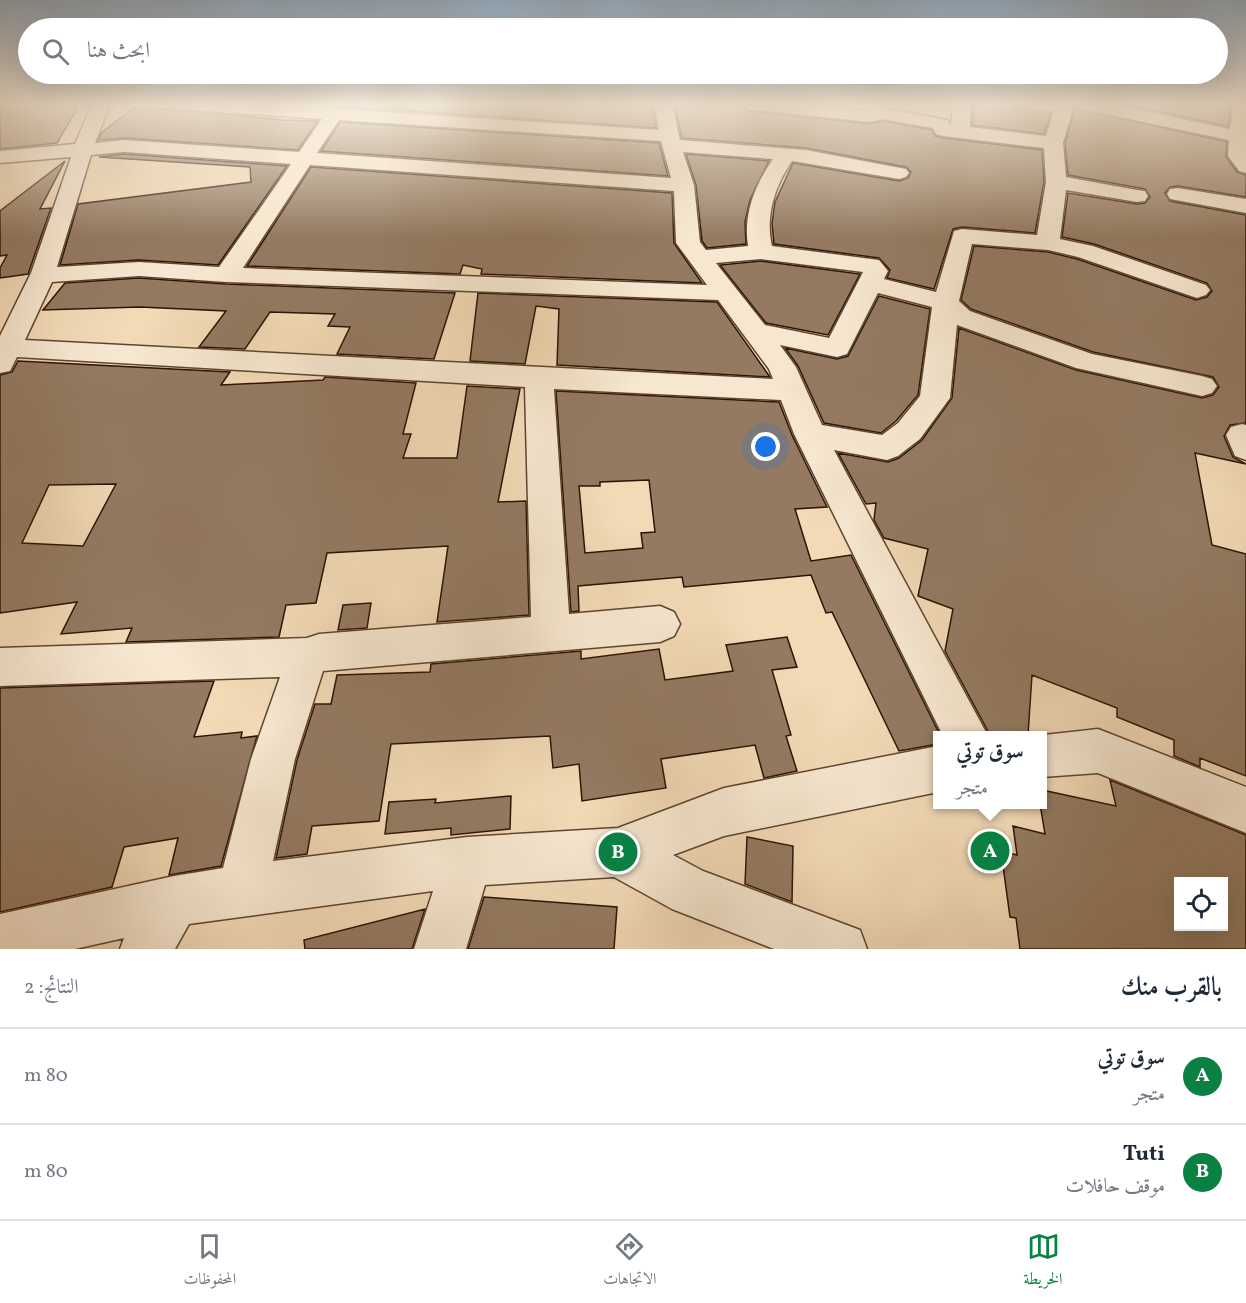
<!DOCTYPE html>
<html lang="ar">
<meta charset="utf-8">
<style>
body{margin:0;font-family:Vollkorn,Amiri,serif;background:#f6f6f7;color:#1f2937;direction:rtl}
.controls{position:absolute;right:18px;bottom:18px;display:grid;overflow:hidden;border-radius:0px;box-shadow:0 6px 24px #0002}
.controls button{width:54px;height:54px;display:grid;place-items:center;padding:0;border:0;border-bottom:2px solid #e0e1e3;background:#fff;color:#1f2937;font:30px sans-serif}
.you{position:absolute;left:766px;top:447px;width:21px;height:21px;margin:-15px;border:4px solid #fff;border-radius:50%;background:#1a73e8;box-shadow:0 0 0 9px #1a73e833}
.badge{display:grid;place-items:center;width:39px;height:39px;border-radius:50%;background:#0b8043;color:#fff;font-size:20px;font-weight:700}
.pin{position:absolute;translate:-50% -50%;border:3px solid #fff;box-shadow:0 2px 6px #0006}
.popup{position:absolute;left:933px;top:731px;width:114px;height:78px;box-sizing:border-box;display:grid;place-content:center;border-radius:0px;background:#fff;filter:drop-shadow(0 2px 4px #0005);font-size:20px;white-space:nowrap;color:#747a83}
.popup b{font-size:22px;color:#1f2937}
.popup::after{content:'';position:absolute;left:50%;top:100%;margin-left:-12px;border:12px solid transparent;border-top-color:#fff}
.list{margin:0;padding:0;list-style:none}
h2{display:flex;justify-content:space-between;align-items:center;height:78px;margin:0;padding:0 24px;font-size:26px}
h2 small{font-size:20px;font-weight:400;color:#747a83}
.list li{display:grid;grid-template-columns:39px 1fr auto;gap:18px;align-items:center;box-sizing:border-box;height:96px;padding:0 24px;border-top:2px solid #e0e1e3}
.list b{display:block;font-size:22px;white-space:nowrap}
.list p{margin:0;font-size:20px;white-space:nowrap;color:#747a83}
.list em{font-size:20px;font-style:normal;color:#747a83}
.icon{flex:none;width:33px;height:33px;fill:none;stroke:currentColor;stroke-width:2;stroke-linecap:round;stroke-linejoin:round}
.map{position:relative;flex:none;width:1246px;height:949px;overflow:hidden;direction:ltr}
.search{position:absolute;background:#fff;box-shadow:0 6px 24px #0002;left:18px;right:18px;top:18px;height:66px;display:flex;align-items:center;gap:15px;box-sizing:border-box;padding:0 21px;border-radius:33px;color:#747a83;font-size:22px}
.sheet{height:270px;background:#fff}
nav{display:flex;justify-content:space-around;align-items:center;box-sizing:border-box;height:84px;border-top:2px solid #e0e1e3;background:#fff;font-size:16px;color:#747a83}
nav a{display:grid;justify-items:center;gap:3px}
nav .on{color:#0b8043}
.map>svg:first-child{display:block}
</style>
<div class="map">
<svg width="1246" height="949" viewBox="0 0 1246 949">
<rect width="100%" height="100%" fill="#f2dab6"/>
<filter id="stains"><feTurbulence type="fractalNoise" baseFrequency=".00333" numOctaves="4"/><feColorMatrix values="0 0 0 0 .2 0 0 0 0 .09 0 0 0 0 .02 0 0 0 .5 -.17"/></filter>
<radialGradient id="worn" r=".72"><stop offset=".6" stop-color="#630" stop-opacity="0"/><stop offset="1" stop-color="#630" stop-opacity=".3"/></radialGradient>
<path fill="#937a61" stroke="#2d1305" stroke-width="1.5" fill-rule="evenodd" d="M0,104h80l-23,39 -57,6z
M354,104l298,1 4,23 -305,-21z
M674,104h64l11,7 121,13 12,-3 50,9 3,6 8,2 99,12 2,32 -9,51 -73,-6 -9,2 -19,60 -47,-11 3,-8 -11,-12 -105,-14 -2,-21 3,-21 18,-39 106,18 9,-3 3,-6 -5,-5 -100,-19 -124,-10z
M973,104h21l57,8 -7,22 -72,-9z
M1123,104h109l-4,22z
M133,108l38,1 112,11 35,1 -20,29 -174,-12 -26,2 3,-7z
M1075,108l152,34 -1,15 11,15 9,3v22l-68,-11 -8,1 -5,6 5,8 76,14v208l-16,2 -6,11 9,21 13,7 -51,-11 17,92 34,9v222l-46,-18v9l-26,-11v-16l-57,-23v-9l-85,-33 -4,60h-38l-45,-84 8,-42 -35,-13 10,-47 -44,-11 -10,-18 2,-17 -10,1 -28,-51 50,9 11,-4 23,-18 30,-42 7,-70 117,42 126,28 11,-3 6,-8 -6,-10 -120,-25 -122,-43 -10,-9 13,-54 74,6 29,7 119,41 11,-3 5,-6 -5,-8 -113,-39 -32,-7 6,-44 69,11 8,-1 5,-6 -5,-8 -77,-14 -3,-32z
M340,122l319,21 9,33 -347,-25z
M124,154l163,12 -69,99 -79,-5 -79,5 18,-61 173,-22 -1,-15 -151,-10z
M686,154l83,7 -19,39 -5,22 1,22 -39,4 -5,-7 -6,-56z
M65,161l-25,48 11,-1 -23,66 -28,4v-10l7,-13 -7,1v-45z
M311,167l361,26 2,50 28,40 -221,-9 1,-5 -19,-4 -3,9 -213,-8z
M761,261l99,13 -32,61 -62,-12 -46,-58z
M139,278l87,6 229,9 -21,66 -97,-5 13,-27 -22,-1 7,-12 -65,-2 -25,37 -46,-2 27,-36 -86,-4 -97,3 22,-27z
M478,293l239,9 53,75 -213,-12 2,-56 -23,-3 -11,58 -55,-3z
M879,296l51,13 -12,86 -22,26 -15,12 -57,-10 -26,-57 -13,-18 52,11 11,-3z
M18,361l212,11 -9,13 102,-5 2,-3 91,6 -13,51h8l-8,24h54l10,-72 53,3 -22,113 28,-1 3,114 -92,7 11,-76 -121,7 -11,50 -30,2 -7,32 -153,5 6,-14 -71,6 16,-32 -77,11v-238l12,-3zM116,484l-33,62 -61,-3 27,-58z
M556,391l223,11 13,33 35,72 -32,2 16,52 40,-6 89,180h-2v9l-39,7 -67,-139 -6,1 -15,-38 -127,12 -2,-10 -104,9 1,25 -8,1zM649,480l6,52 -14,1 2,15 -58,5 -6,-67h21v-4z
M371,603l-4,25 -29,2 5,-25z
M787,637l10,30 -25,3 19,65 -5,1 11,35 -33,7 -9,-33 -94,14 5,29 -84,13 -3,-37 -26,4 -3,-32 -159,8 -12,77 -67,5 -5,28 -31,4 21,-98 18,-56h16l6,-29 93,-3 1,-8 150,-13v8l78,-10 6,31 68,-9 -7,-26z
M214,681l-20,56 48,-5 -1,6 16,-2 -36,130 -52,9 9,-37 -54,9 -12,40 -112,25v-224z
M1110,780l136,55v114h-226l-4,-31 -6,-1 -9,-66 16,4 -4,-29 32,8 -5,-30h2v-14l74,16zM1179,882h45v45h-45z
M511,796l-1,33 -59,6v-7l-66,6 4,-32 47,-3 -1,4z
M747,837l46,9 -1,56 -47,-18z
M484,897l133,10 -3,42h-146z
M425,909l-13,40h-107l-1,-9z"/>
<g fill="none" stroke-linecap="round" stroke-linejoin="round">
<defs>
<path id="minor" d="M92,104h18l-15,39 29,-3 175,12 23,-33 -146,-10 -9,-5h98l394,26 -5,-26h18l8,36 126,10 100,19 3,4 -3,4 -7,2 -107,-18c-17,25 -27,54 -20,85l107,14 9,11 -4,8 52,13 18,-61 8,-2 75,6 9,-53 -2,-34 -101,-12 -7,-2 -3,-6 -51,-9 -12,3 -121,-13 -9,-5h63l66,7 1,-7h18l-1,5 60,11 4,5 2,-21h18l-1,23 76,9 10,-32h54l120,25 4,-25h12v69l-7,-2 -11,-15 1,-16 -147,-31 -8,-4 -11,38 3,34 71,13 8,1 3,5 -3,5 -8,1 -71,-12 -6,49 33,7 113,39 4,5 -4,5 -9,3 -9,-3 -110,-38 -30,-7 -76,-6 -13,57 11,10 122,43 110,22 10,3 5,7 -5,7 -10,3 -126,-28 -119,-43 -7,73 -30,41 -22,17 -11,4 -53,-10 154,286h-45l-149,-302 -13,-34 -227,-11 15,225 91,-8 14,6 6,12 -6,12 -14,6 -337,29 -28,88 -22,102 194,-24 151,-9 106,-40 214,-42v46l-214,44 -51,19 30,16 157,59 7,19h-93l-102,-40 -58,-32 -129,8 -19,64h-52l19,-58 -244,33 -14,25h-55l4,-11 -49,11h-75v-35l174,-38 49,-8 28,-109 29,-82 -280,9v-38l307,-10 12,-4 212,-17 -6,-230 -508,-30 -7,14 -10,2v-37l31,-63 40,-116 -71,6v-12l75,-7zM339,120l322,21 10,37 -354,-25zM124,152l167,12 -72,103 -80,-5 -82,5 34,-112zM683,152l90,7c-18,26 -30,55 -25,87l-42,4 -6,-8 -6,-57zM310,165l364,26 2,52 31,42 -464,-17zM761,259l102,13 -34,66 -64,-13 -49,-62zM139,276l87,6 492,18 51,69 4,10 -748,-39 27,-58zM878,293l54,14 -12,89 -22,27 -16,12 -60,-10 -26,-58 -16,-22 57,12 10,-3z
M1178,188l68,11v14l-76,-14 -3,-5 3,-5z
M1242,424l4,1v35l-11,-4 -9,-21 5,-8z
M1098,729l148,58v46l-148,-60 -56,4v-41h-7z"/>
</defs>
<use href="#minor" stroke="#5e4531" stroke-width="3"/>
<use href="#minor" fill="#f7e7d0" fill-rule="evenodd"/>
</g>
<linearGradient id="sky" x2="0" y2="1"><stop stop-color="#91a8bc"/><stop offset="0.44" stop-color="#f9eede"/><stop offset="1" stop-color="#f9eede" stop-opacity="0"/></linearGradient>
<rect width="1246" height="237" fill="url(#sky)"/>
<rect width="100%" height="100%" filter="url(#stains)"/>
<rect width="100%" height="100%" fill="url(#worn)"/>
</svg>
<div class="controls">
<button><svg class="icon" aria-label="locate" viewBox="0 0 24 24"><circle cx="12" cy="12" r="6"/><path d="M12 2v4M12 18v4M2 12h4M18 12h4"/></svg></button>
</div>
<div class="you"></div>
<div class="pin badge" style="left:990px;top:851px">A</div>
<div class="popup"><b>سوق توتي</b>متجر</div>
<div class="pin badge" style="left:618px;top:852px">B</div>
<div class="search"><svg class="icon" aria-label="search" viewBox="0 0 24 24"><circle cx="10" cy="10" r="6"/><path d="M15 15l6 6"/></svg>ابحث هنا</div>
</div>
<section class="sheet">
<h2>بالقرب منك<small>النتائج: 2</small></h2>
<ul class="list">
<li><span class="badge">A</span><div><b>سوق توتي</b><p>متجر</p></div><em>80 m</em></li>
<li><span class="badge">B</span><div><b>Tuti</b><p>موقف حافلات</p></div><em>80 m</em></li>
</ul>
</section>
<nav>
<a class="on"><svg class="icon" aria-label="map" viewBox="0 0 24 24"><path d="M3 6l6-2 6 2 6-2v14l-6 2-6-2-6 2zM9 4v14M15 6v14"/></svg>الخريطة</a>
<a><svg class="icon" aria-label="directions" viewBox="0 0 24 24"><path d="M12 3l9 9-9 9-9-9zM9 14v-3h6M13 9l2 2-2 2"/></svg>الاتجاهات</a>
<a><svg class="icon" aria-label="saved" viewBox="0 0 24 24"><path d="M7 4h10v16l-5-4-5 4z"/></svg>المحفوظات</a>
</nav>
